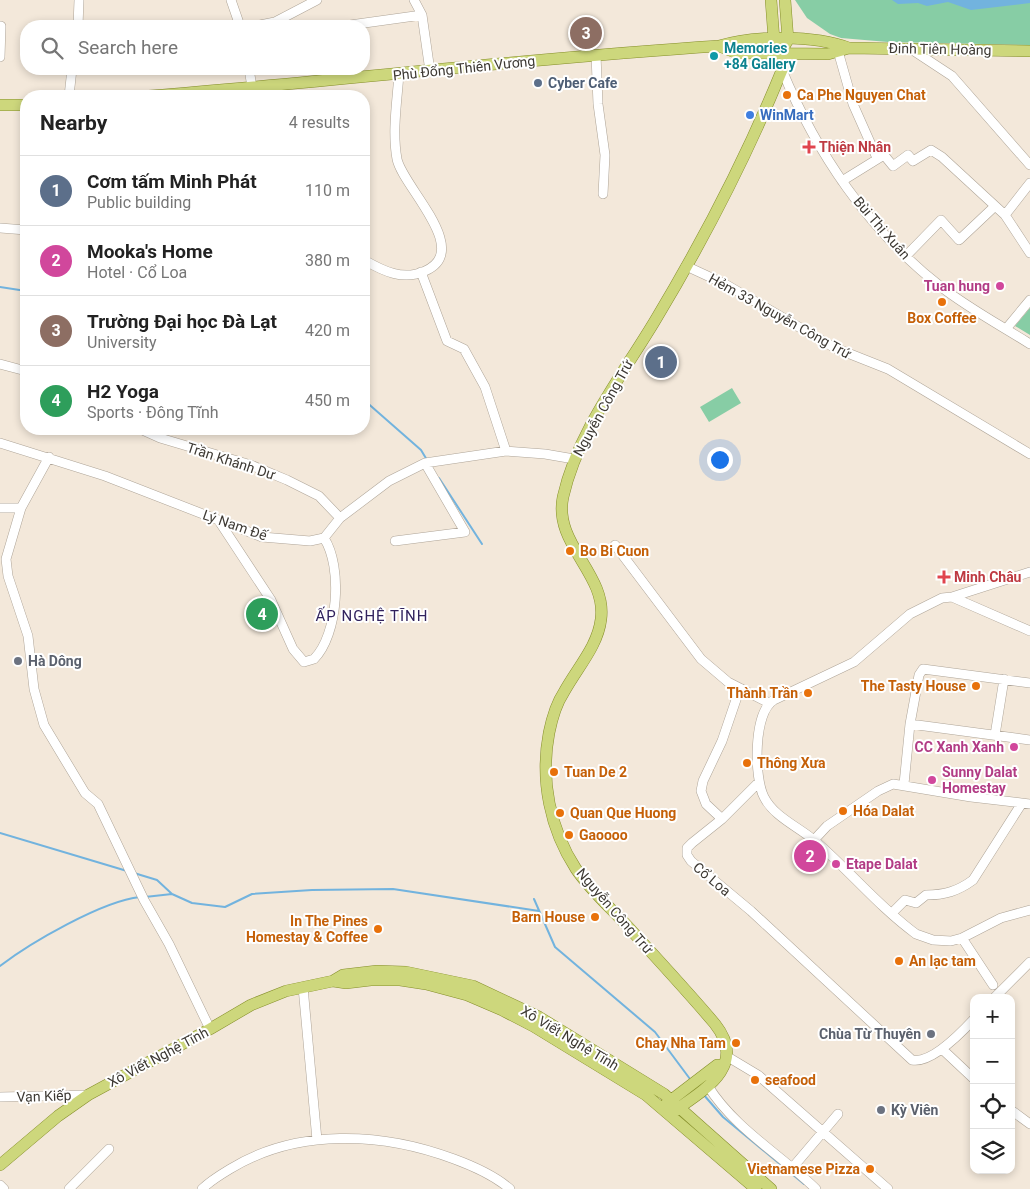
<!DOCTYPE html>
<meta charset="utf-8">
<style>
body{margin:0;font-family:Roboto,sans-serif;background:#f6f6f6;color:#222}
.controls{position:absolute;right:15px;bottom:15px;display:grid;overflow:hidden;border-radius:10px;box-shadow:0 2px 8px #0003}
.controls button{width:45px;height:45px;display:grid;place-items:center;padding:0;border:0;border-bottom:1px solid #e0e0e0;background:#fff;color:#222;font:25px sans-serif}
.you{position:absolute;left:719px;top:459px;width:18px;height:18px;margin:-12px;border:4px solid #fff;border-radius:50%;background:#1a73e8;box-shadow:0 0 0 8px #1a73e833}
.badge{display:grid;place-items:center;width:32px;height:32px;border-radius:50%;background:#6e50c9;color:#fff;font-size:16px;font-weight:700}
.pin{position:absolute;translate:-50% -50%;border:2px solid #fff;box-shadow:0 1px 5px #0006}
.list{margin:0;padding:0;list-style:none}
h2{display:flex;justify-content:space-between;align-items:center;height:65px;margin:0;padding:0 20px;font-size:21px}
h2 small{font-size:16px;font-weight:400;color:#767676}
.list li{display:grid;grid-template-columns:32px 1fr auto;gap:15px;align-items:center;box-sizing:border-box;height:70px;padding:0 20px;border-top:1px solid #e0e0e0}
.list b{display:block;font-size:19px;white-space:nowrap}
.list p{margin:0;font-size:16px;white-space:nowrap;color:#767676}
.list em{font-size:16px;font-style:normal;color:#767676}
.icon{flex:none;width:28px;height:28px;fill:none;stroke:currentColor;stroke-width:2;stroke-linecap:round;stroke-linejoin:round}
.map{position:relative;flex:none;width:1030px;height:1189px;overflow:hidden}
.search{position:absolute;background:#fff;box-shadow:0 2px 8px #0003;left:20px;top:20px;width:350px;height:55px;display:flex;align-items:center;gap:12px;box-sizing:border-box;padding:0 18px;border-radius:20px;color:#767676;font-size:19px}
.panel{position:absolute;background:#fff;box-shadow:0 2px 8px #0003;left:20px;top:90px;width:350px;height:345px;border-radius:20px}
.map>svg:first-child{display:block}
</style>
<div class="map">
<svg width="1030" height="1189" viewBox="0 0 1030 1189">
<rect width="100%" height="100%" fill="#f3e8da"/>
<path fill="#87cda5" d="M795,0h235v45l-142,-3 -47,-4 -11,-4 -23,-16z
M1030,308v27l-15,-9z
M732,388l9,15 -32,19 -9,-15z"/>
<path fill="#72b3de" d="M892,0h138v3l-59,7 -23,-8 -21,4 -9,-3 -20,1z"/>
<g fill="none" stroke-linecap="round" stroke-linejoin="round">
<path stroke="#72b3de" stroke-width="2" d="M0,287l26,4
M364,400l57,50 6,10
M439,478l43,66
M0,833l127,38
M134,873l23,7 15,14 20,9 33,4 27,-13 60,-4 81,-1 146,22
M145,897l27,-3
M534,899l21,48 100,85 35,47
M0,966c30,-23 102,-65 140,-69
M703,1094l20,23 81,67"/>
<defs>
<path id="minor" d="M231,0l9,26
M414,0l8,15 8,56
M78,26l1,-26
M255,26l20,-4 42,-22
M343,26l79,-11
M911,49l41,27 78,89
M838,51l15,53 24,54
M596,55l2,49 7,51 -2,39
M0,57l1,-31
M249,69l3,18
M782,70c34,82 87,161 158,216 28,22 60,39 90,58
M69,96l3,-27
M842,181l42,-26 9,11 15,-11 5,6 18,-11 11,7 63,58
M1030,183l-25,32 25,38
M0,228l26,2
M905,257l36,-37 18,20 35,-33
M364,260c19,11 39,21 61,11 48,-21 -23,-85 -28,-112 -5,-27 0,-57 2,-85
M686,266l39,18 110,64 53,21 142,85
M421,272l26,69 17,8 21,38 21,64
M1006,329l24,-29
M0,364l26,7
M140,429l20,9 91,27 36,15 32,16 21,22
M0,443l105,33 157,61 48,4 14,-3 16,-20 49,-37 36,-18 81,-12 39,3 29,5
M49,457l-28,51 -15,51 2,17 20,60 6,53 10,36 41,68 13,11 46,96 25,44 41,85
M0,508h21
M219,521l52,79 22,49 11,13 10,-3c24,-24 29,-92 10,-121
M395,541l70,-9 -40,-69
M615,545l86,114 27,23 41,21
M952,597l78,-25
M1030,631l-78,-34 -10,1 -32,16 -56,48 -80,38c-21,12 -20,78 -10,97 10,20 35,30 51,44 35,30 64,66 101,93l17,6 18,1 11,-3 39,-20 29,-8
M910,724l120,16
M995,735l9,-56
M758,783l-36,36 -30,24 -5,5v7l4,6 60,50 161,149c19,4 49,-27 62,-41
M904,784l6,-60 9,-49 4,-6 107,14
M722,819l-16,-15 -5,-13 2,-10 19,-40 18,-53
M814,840l13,-14 51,-35 15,-7 78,13 59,7
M892,913l13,-13 11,3 10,-8c19,0 32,-4 47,-15l49,-77
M962,938l31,47
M303,987l14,153
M994,998l36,-36
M942,1049l32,30
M728,1057l30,18 130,114
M708,1086c26,42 73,69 108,103
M0,1097l88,-2
M1011,1110l19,14
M793,1167l45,-53
M0,1185l4,4
M69,1189l40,-40
M202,1189c8,-8 18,-14 28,-20 67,-41 152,-37 224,-10 19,7 40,16 56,30"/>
<path id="major" d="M785,0l3,40 -3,5
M719,46l18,7 91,1 21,-6
M149,96c190,-15 380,-38 570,-50 36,-11 95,-11 130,2l181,3
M0,105h26
M333,981l13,2 25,-3h29l26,4 41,11 35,15 31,16 113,69 110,94
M666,1104l51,-39h6
M670,1114c32,-23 79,-47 45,-90 -27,-32 -56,-63 -84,-94 -18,-20 -40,-39 -55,-61 -26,-40 -36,-89 -27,-136 3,-15 7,-29 15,-41 13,-24 34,-46 37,-73 6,-45 -48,-75 -38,-122 15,-66 59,-121 93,-178 48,-80 91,-163 126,-249l-1,-17 -7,-13 -3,-40
M0,1165l58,-49 30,-21 122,-66 41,-24 35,-14 47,-10 10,-6 34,-4 29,1 67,14 66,31 125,77 107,95"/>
</defs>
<use href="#minor" stroke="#aea497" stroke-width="10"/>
<use href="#major" stroke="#858e2a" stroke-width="12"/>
<use href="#minor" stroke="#fff" stroke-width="9"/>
<use href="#major" stroke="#cdd77c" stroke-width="11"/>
</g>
<circle fill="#0f9aa8" stroke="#fff" stroke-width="2" cx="714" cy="56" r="5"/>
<circle fill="#5c6f8a" stroke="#fff" stroke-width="2" cx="538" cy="83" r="5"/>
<g fill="#e8710a" stroke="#fff" stroke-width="2">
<circle cx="787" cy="95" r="5"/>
<circle cx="942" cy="302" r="5"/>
<circle cx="570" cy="551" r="5"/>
<circle cx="976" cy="686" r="5"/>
<circle cx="808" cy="693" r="5"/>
<circle cx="747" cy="763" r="5"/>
<circle cx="554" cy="772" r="5"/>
<circle cx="843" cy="811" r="5"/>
<circle cx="560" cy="813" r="5"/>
<circle cx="569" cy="835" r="5"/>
<circle cx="595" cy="917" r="5"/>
<circle cx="378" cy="929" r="5"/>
<circle cx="899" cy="961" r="5"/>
<circle cx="736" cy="1043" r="5"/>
<circle cx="755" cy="1080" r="5"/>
<circle cx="870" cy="1169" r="5"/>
</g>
<circle fill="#3f7fe0" stroke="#fff" stroke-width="2" cx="750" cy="115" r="5"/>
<g fill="#e0444e" stroke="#fff" stroke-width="2">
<path d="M806.5 139.5h5v5h5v5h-5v5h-5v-5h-5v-5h5z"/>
<path d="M941.5 569.5h5v5h5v5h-5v5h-5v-5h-5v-5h5z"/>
</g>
<g fill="#d1479c" stroke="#fff" stroke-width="2">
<circle cx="1000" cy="286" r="5"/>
<circle cx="1014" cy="747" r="5"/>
<circle cx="932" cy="780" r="5"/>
<circle cx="836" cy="864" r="5"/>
</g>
<g fill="#6b7280" stroke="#fff" stroke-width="2">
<circle cx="18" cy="661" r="5"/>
<circle cx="931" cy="1034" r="5"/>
<circle cx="881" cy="1110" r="5"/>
</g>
<g text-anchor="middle" stroke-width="4" stroke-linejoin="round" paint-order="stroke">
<g font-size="14" font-weight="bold" fill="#0d838f" stroke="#fff" text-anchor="start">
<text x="724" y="53">Memories<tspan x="724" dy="16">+84 Gallery</tspan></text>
</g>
<g font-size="14" fill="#3d3933" stroke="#fff">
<text transform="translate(940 49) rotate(1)" y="5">Đinh Tiên Hoàng</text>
<text transform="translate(464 68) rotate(-6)" y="5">Phù Đổng Thiên Vương</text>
<text transform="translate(882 228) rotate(49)" y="5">Bùi Thị Xuân</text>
<text transform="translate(780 316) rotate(29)" y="5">Hẻm 33 Nguyễn Công Trứ</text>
<text transform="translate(603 408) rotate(-61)" y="5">Nguyễn Công Trứ</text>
<text transform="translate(231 461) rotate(18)" y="5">Trần Khánh Dư</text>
<text transform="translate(235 525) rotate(19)" y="5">Lý Nam Đế</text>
<text transform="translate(712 879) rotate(40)" y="5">Cổ Loa</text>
<text transform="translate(615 911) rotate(49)" y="5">Nguyễn Công Trứ</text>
<text transform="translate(570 1038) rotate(31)" y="5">Xô Viết Nghệ Tĩnh</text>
<text transform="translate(158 1057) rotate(-28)" y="5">Xô Viết Nghệ Tĩnh</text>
<text transform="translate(44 1096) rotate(-2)" y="5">Vạn Kiếp</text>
</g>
<g font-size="14" font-weight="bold" fill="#4e5e75" stroke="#fff" text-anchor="start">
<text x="548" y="88">Cyber Cafe</text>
</g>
<g font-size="14" font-weight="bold" fill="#c56008" stroke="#fff" text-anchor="start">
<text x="797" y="100">Ca Phe Nguyen Chat</text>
<text x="942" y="323" text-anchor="middle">Box Coffee</text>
<text x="580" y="556">Bo Bi Cuon</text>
<text x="966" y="691" text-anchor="end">The Tasty House</text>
<text x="798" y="698" text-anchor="end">Thành Trần</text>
<text x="757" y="768">Thông Xưa</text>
<text x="564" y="777">Tuan De 2</text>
<text x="853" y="816">Hóa Dalat</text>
<text x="570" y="818">Quan Que Huong</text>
<text x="579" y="840">Gaoooo</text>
<text x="585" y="922" text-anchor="end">Barn House</text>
<text x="368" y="926" text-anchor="end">In The Pines<tspan x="368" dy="16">Homestay &amp; Coffee</tspan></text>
<text x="909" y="966">An lạc tam</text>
<text x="726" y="1048" text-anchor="end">Chay Nha Tam</text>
<text x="765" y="1085">seafood</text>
<text x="860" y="1174" text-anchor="end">Vietnamese Pizza</text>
</g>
<g font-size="14" font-weight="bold" fill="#366cbe" stroke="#fff" text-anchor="start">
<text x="760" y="120">WinMart</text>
</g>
<g font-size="14" font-weight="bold" fill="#be3a42" stroke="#fff" text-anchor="start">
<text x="819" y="152">Thiện Nhân</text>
<text x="954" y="582">Minh Châu</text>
</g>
<g font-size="14" font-weight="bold" fill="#b23c85" stroke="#fff" text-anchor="end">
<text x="990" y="291">Tuan hung</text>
<text x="1004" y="752">CC Xanh Xanh</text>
<text x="942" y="777" text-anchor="start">Sunny Dalat<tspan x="942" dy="16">Homestay</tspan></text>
<text x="846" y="869" text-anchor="start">Etape Dalat</text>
</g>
<g font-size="14" font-weight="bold" fill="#5b616d" stroke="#fff" text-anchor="start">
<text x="28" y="666">Hà Dông</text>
<text x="921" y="1039" text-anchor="end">Chùa Từ Thuyên</text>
<text x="891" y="1115">Kỳ Viên</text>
</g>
<g font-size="15" letter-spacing="1" fill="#31225d" stroke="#fff">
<text x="372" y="621">ẤP NGHỆ TĨNH</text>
</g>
</g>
</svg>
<div class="controls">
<button>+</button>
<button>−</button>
<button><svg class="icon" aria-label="locate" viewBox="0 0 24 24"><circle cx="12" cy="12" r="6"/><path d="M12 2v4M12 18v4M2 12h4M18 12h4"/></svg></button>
<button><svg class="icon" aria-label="layers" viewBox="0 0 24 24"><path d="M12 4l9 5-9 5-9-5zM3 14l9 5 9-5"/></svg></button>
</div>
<div class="you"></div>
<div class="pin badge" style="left:661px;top:362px;background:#5c6f8a">1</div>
<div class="pin badge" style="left:810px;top:856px;background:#d1479c">2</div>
<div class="pin badge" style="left:586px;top:33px;background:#8d6e63">3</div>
<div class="pin badge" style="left:262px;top:614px;background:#2e9e5b">4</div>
<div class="search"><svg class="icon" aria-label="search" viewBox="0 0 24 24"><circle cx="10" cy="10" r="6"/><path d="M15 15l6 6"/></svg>Search here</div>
<section class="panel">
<h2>Nearby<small>4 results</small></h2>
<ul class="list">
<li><span class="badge" style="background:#5c6f8a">1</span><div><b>Cơm tấm Minh Phát</b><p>Public building</p></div><em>110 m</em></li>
<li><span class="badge" style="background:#d1479c">2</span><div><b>Mooka's Home</b><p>Hotel · Cổ Loa</p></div><em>380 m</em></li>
<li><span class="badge" style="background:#8d6e63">3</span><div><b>Trường Đại học Đà Lạt</b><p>University</p></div><em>420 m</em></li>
<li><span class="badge" style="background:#2e9e5b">4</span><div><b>H2 Yoga</b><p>Sports · Đông Tĩnh</p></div><em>450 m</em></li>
</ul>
</section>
</div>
